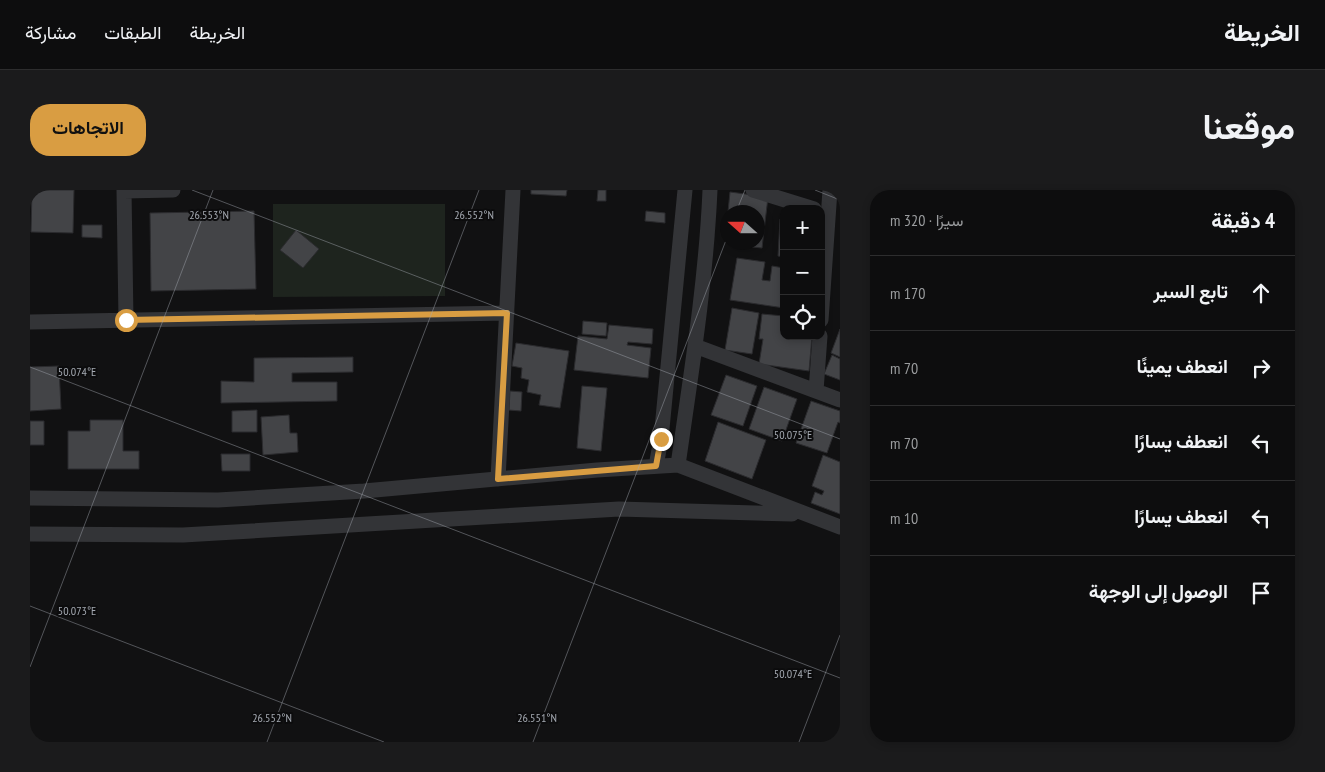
<!DOCTYPE html>
<html lang="ar">
<meta charset="utf-8">
<style>
body{margin:0;font-family:"PT Sans Narrow",Vazirmatn,sans-serif;background:#1b1b1c;color:#f1f3f6;direction:rtl}
.controls{position:absolute;right:15px;top:15px;display:grid;overflow:hidden;border-radius:10px;box-shadow:0 2px 8px #0003}
.controls button{width:45px;height:45px;display:grid;place-items:center;padding:0;border:0;border-bottom:1px solid #2d2d2e;background:#0d0d0e;color:#f1f3f6;font:25px sans-serif}
.compass{position:absolute;left:690px;top:15px;width:45px;height:45px;border-radius:50%;background:#0d0d0e;box-shadow:0 2px 8px #0003;rotate:291deg}
.stop{position:absolute;width:15px;height:15px;margin:-11px;border:4px solid #d99d42;border-radius:50%;background:#fff}
.stop.end{background:#d99d42;border-color:#fff;box-shadow:0 1px 5px #0008}
.list{margin:0;padding:0;list-style:none}
h2{display:flex;justify-content:space-between;align-items:center;height:65px;margin:0;padding:0 20px;font-size:21px}
h2 small{font-size:16px;font-weight:400;color:#9a9c9e}
.list li{display:grid;grid-template-columns:32px 1fr auto;gap:15px;align-items:center;box-sizing:border-box;height:75px;padding:0 20px;border-top:1px solid #2d2d2e}
.list b{display:block;font-size:19px;white-space:nowrap}
.list em{font-size:16px;font-style:normal;color:#9a9c9e}
.icon{flex:none;width:28px;height:28px;fill:none;stroke:currentColor;stroke-width:2;stroke-linecap:round;stroke-linejoin:round}
.map{position:relative;flex:none;width:810px;height:552px;overflow:hidden;direction:ltr;border-radius:20px}
header{display:flex;align-items:center;gap:30px;box-sizing:border-box;height:70px;padding:0 25px;background:#0d0d0e;border-bottom:1px solid #2d2d2e}
header strong{font-size:24px}
nav{display:flex;gap:28px;margin-inline-start:auto;font-size:18px}
.intro{display:flex;align-items:center;justify-content:space-between;box-sizing:border-box;height:120px;padding:0 30px}
h1{margin:0;font-size:35px}
.button{padding:12px 22px;border-radius:20px;background:#d99d42;color:#111;font-size:18px;font-weight:700}
main{display:flex;gap:30px;padding:0 30px}
aside{flex:1;background:#0d0d0e;border-radius:20px;box-shadow:0 2px 8px #0003}
.map>svg:first-child{display:block}
</style>
<header>
<strong>الخريطة</strong>
<nav><a>الخريطة</a><a>الطبقات</a><a>مشاركة</a></nav>
</header>
<div class="intro"><h1>موقعنا</h1><a class="button">الاتجاهات</a></div>
<main>
<aside>
<h2>4 دقيقة<small>سيرًا · 320 m</small></h2>
<ul class="list">
<li><svg class="icon" aria-label="ahead" viewBox="0 0 24 24"><path d="M12 20V5M6 11l6-6 6 6"/></svg><div><b>تابع السير</b></div><em>170 m</em></li>
<li><svg class="icon" aria-label="right" viewBox="0 0 24 24"><path d="M7 20v-9h11M14 6l5 5-5 5"/></svg><div><b>انعطف يمينًا</b></div><em>70 m</em></li>
<li><svg class="icon" aria-label="left" viewBox="0 0 24 24"><path d="M17 20v-9H6M10 6l-5 5 5 5"/></svg><div><b>انعطف يسارًا</b></div><em>70 m</em></li>
<li><svg class="icon" aria-label="left" viewBox="0 0 24 24"><path d="M17 20v-9H6M10 6l-5 5 5 5"/></svg><div><b>انعطف يسارًا</b></div><em>10 m</em></li>
<li><svg class="icon" aria-label="arrive" viewBox="0 0 24 24"><path d="M6 21V4h12l-3 4 3 4H6"/></svg><div><b>الوصول إلى الوجهة</b></div></li>
</ul>
</aside>
<div class="map">
<svg width="810" height="552" viewBox="0 0 810 552">
<rect width="100%" height="100%" fill="#111112"/>
<path fill="#1e241e" d="M243,14h172v92l-172,1z"/>
<path fill="#434447" stroke="#2b2b2e" d="M2,0h42l-1,43 -42,-1z
M501,0h36l-1,6 -35,-2z
M568,0h8v11h-9z
M700,2l38,5 -6,51 -30,-3 1,-3h25v-30h-30z
M224,21l2,78 -105,2 -1,-78z
M616,21l19,2v10l-20,-2z
M750,29h4v38l-6,-1z
M52,35h20v13l-20,-1z
M266,40l23,19 -16,19 -23,-18z
M707,68l28,4 -3,18 8,1 2,-15 12,2v40l-54,-8z
M702,118l27,5 -7,41 -27,-4z
M732,124l22,2v20h28l-3,35 -50,-7 4,-25h-4z
M553,131l24,2 -1,13 -24,-2z
M579,135l44,4 -1,15 -24,-2 -1,3 24,3 -3,30 -74,-8 4,-34 29,3z
M810,139v28l-9,-4z
M486,153l53,8 -9,57 -21,-3 2,-10 -14,-3 2,-12 -8,-2 1,-10 -10,-2z
M802,165l8,4v21l-16,-6z
M323,167v15l-61,1v9h45v19l-116,2v-22l33,1v-24z
M29,176l2,43 -31,2v-44z
M696,185l31,11 -14,40 -32,-11z
M552,196l25,2 -6,63 -24,-3z
M734,197l33,12 -15,42 -33,-12z
M480,201l12,1 -1,19 -12,-1z
M781,211l29,10v12l-2,-1 -11,31 -31,-10z
M227,220v22h-25v-21z
M259,225l1,18h7l1,19 -35,3 -2,-38z
M60,230h33v31h16v18h-71v-38h22z
M0,231h14v24h-14z
M688,232l48,18 -14,39 -47,-18z
M191,264h29v17h-28z
M793,265l17,7v52l-29,-11 4,-11 7,3 2,-4 -12,-5z"/>
<g fill="none" stroke-linecap="round" stroke-linejoin="round">
<path stroke="#333437" stroke-width="15" d="M94,0l2,130
M723,0l61,19
M94,1l49,-1
M791,130l9,-130
M0,132l477,-9
M665,156l145,54
M786,201l4,-55
M648,275c13,-91 28,-183 32,-275
M626,276l5,-27 24,-249
M468,289l15,-289
M0,308l188,2 146,-9 233,-21 81,-5 162,62
M0,344l153,1 436,-26 173,5"/>
</g>
<g fill="none" stroke-linecap="round" stroke-linejoin="round">
<path stroke="#d99d42" stroke-width="6" d="M96,130l381,-7 -9,166 158,-13 5,-27"/>
</g>
<path fill="none" stroke="#a4a9b1" stroke-width="1" stroke-opacity="0.45" d="M162,0l648,249M785,0l25,10M706,22l9,-22M0,177l810,311M0,416l354,136M0,477l183,-477M237,552l212,-552M503,552l195,-507M769,552l41,-107"/>
<g font-size="12" text-anchor="middle" fill="#a4a9b1" stroke="#0c0c0d" stroke-width="4" stroke-linejoin="round" paint-order="stroke">
<text x="444" y="29">26.552°N</text>
<text x="179" y="29">26.553°N</text>
<text x="47" y="186">50.074°E</text>
<text x="763" y="249">50.075°E</text>
<text x="47" y="425">50.073°E</text>
<text x="763" y="488">50.074°E</text>
<text x="242" y="532">26.552°N</text>
<text x="507" y="532">26.551°N</text>
</g>
</svg>
<div class="controls">
<button>+</button>
<button>−</button>
<button><svg class="icon" aria-label="locate" viewBox="0 0 24 24"><circle cx="12" cy="12" r="6"/><path d="M12 2v4M12 18v4M2 12h4M18 12h4"/></svg></button>
</div>
<svg class="compass" viewBox="-18 -18 36 36"><path d="M0-13l5 13h-10z" fill="#e53935"/><path d="M0 13l5-13h-10z" fill="#9a9c9e"/></svg>
<div class="stop" style="left:96px;top:130px"></div>
<div class="stop end" style="left:631px;top:249px"></div>
</div>
</main>
